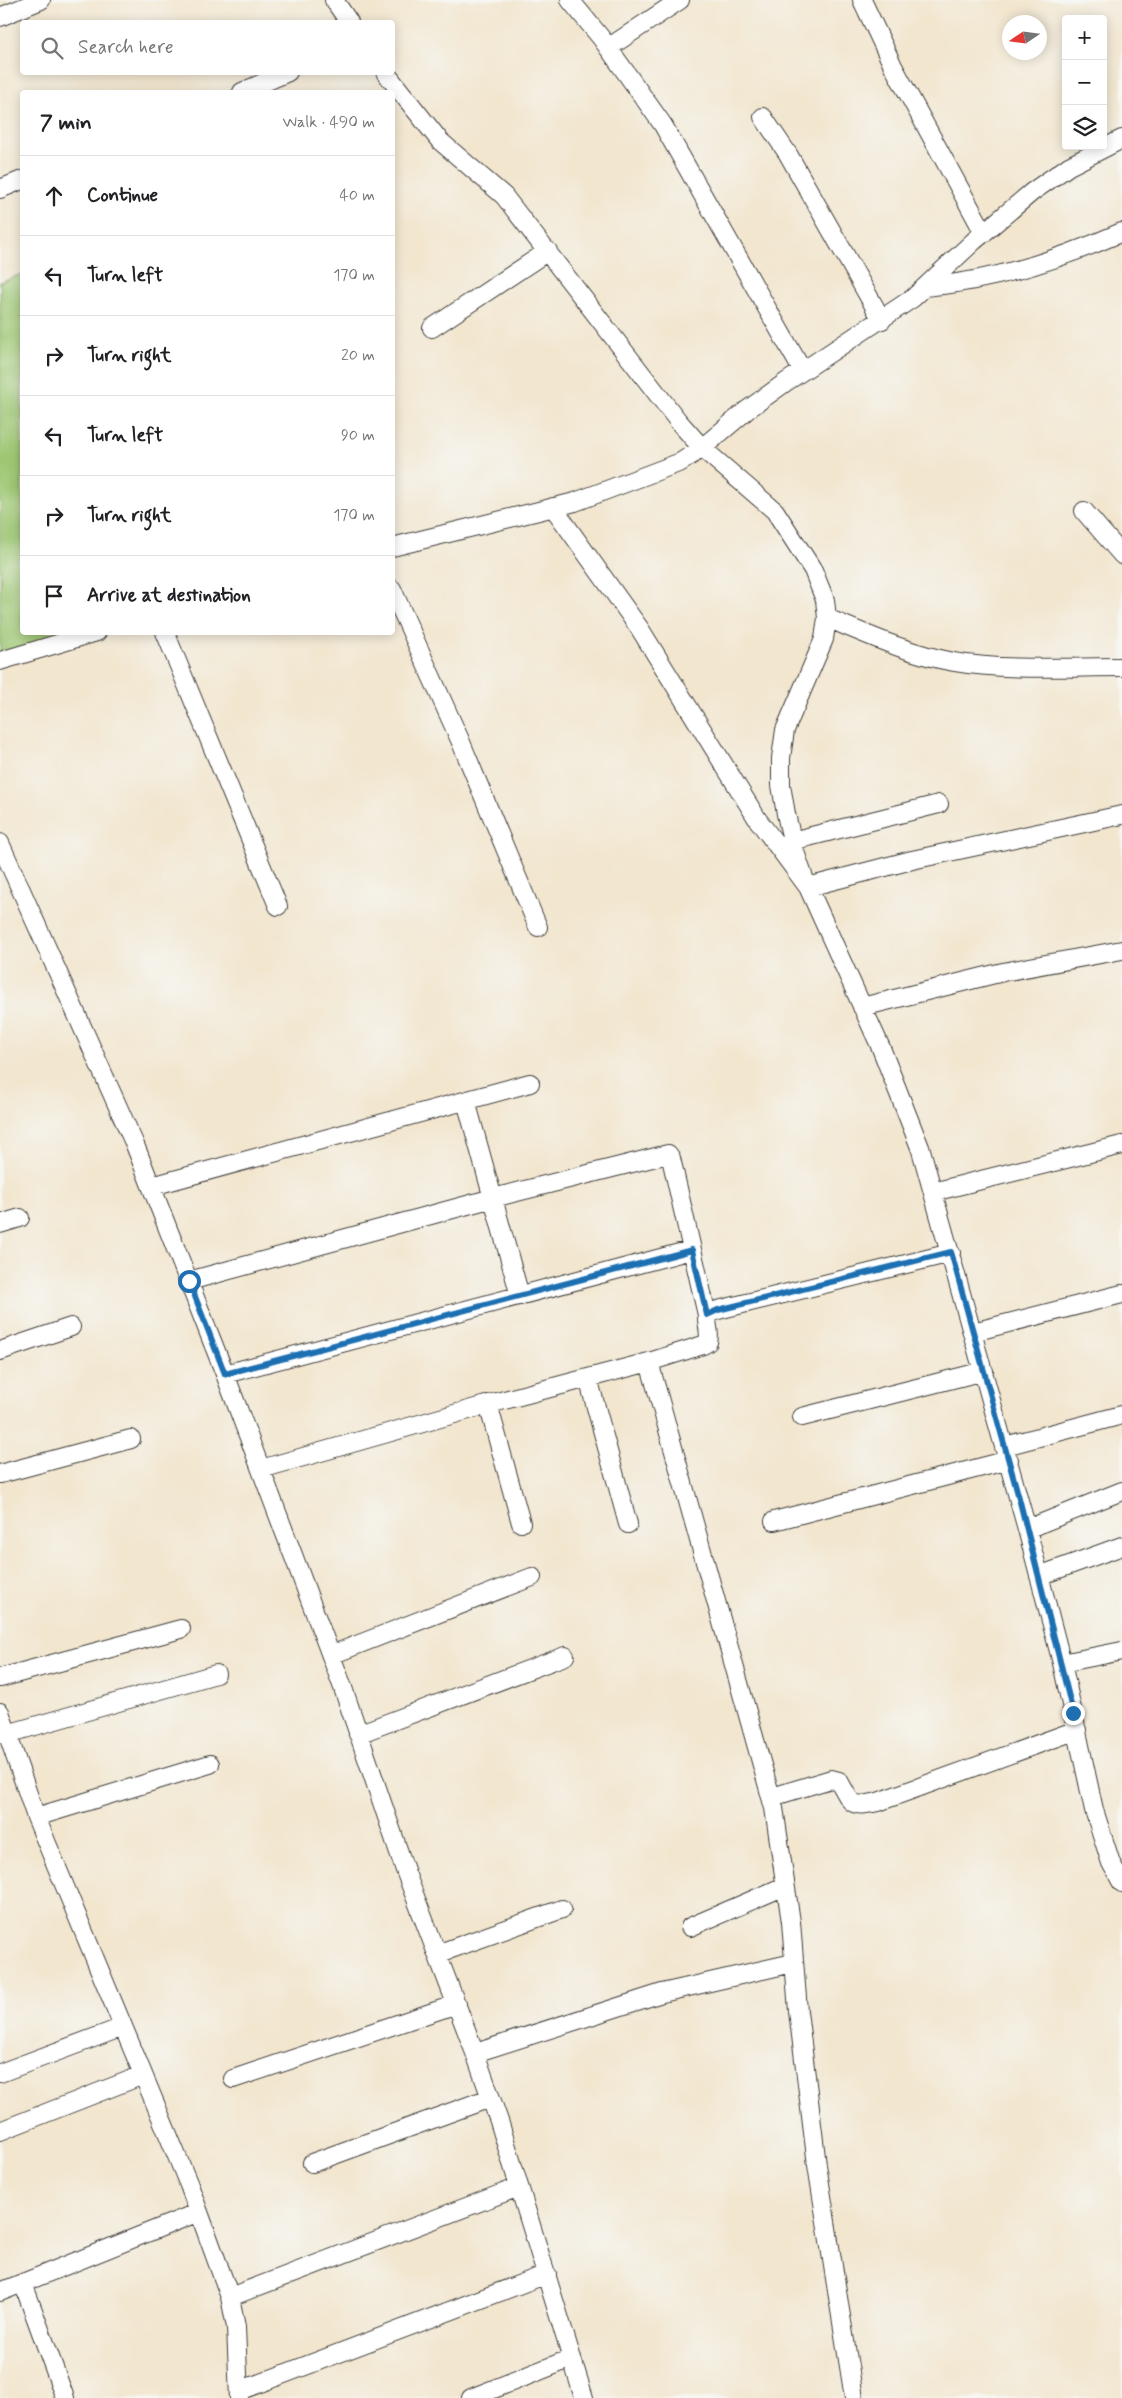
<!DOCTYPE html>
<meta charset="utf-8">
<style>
body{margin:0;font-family:Mynerve,sans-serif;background:#f2f2f2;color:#202124}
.controls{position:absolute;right:15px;top:15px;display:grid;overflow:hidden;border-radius:5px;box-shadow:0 2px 12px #0003}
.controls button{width:45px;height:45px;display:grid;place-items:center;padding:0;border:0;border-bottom:1px solid #e0e0e0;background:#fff;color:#202124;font:25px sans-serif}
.compass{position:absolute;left:1002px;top:15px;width:45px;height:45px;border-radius:50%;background:#fff;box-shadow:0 2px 12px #0003;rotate:257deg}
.stop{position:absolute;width:15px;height:15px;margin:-11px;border:4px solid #1f6fb2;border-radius:50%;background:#fff}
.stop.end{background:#1f6fb2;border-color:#fff;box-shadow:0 1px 5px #0008}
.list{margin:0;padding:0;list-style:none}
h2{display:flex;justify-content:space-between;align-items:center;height:65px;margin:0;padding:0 20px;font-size:21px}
h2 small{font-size:16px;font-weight:400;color:#757577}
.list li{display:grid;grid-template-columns:32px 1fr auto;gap:15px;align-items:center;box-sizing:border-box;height:80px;padding:0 20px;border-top:1px solid #e0e0e0}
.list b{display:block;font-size:19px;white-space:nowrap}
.list em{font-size:16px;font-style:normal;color:#757577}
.icon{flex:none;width:28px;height:28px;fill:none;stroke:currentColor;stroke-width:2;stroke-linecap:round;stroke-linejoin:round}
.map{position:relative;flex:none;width:1122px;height:2398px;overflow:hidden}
.search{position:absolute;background:#fff;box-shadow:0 2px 12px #0003;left:20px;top:20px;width:375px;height:55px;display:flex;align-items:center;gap:12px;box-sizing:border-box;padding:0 18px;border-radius:5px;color:#757577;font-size:19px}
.panel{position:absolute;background:#fff;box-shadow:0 2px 12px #0003;left:20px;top:90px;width:375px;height:545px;border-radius:5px}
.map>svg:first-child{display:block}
</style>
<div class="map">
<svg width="1122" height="2398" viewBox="0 0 1122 2398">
<rect width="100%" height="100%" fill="#f6f6f2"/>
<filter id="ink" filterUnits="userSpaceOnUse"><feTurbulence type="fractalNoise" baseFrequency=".02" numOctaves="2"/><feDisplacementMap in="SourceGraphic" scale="10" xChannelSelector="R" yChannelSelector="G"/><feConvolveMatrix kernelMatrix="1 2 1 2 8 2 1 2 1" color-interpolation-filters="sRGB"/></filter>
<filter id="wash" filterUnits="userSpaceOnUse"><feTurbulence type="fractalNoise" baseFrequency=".0096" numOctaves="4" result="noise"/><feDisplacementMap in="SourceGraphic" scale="20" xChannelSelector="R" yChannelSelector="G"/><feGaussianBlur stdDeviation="1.12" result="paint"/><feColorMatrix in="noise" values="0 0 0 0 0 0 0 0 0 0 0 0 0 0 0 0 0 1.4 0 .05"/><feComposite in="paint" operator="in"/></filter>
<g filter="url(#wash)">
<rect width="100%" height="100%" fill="#f2e6cf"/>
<path fill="#9ec773" stroke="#5d7248" d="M22,274v358l76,1 -98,25v-376z"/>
</g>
<g filter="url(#ink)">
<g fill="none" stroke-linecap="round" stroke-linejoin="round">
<defs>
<path id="minor" d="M334,0l15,22
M570,0l32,39 61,86 139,245
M862,0l31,66 91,167
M0,17l41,-17
M608,48l72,-48
M385,72l55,69 64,55 175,226 23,26 73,63 38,59 12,30 2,18 -3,21 -39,91 -4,28v27l5,29 8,35 10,29 77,170 40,102 106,379 35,134 32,147 17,53 11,20
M242,92l46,-20
M763,117l25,37 94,166
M0,189l22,-9
M925,287c68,-6 134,-27 197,-55
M432,328l116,-77
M553,507l87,122 118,191 50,67 104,-27 210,-45
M1084,511l38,44
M392,547l183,-45 106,-40 21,-14 45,-38 39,-28 127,-84 61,-57 58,-49 37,-26 53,-27
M392,589l68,151 78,187
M827,618c41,17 82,36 127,44 50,9 116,5 168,5
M165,632l113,274
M0,661l97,-29
M792,841l147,-37
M0,843l135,302 90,229 117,311 64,188 69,180 24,68 85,277
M862,1007l141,-35 119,-22
M466,1101l54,195
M152,1186l378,-103
M933,1192l189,-47
M0,1224l20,-6
M189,1281l304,-83 175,-44 3,4 36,157
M973,1332l149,-38
M0,1351l71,-24
M649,1362l125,446 17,114 7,89 19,154 37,233
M225,1374l466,-124
M588,1378l40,146
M488,1404l33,119
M802,1417l182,-46
M1005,1446l117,-31
M261,1469l232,-66 156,-41 54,-17 5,-3c3,-9 -2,-18 -1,-27l11,-5 233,-57
M0,1474l131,-35
M774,1521l235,-61
M1027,1529l95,-38
M1039,1576l83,-30
M331,1655l201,-78
M1062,1663l60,-12
M0,1678l181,-49
M0,1712l36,105 153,368 41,112 6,30 3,71
M7,1734l209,-60
M358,1734l207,-78
M772,1797l59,-18 8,2c13,23 11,27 39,21l199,-72
M36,1817l174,-53
M690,1927l95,-41
M437,1954l125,-45
M475,2053l187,-60 131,-30
M0,2073l123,-46
M233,2079l224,-75
M0,2131l143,-56
M312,2163l178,-65
M23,2283l42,115
M0,2292l199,-80
M230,2297l289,-110
M239,2391l308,-117
M471,2398l101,-40"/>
</defs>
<use href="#minor" stroke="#3c3a37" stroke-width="20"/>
<use href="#minor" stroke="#fff" stroke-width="18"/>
</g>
</g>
<g fill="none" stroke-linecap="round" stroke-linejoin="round" filter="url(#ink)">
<path stroke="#1f6fb2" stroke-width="6" d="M189,1281l36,93 467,-124 15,65 11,-5 233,-58 68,246 54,215"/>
</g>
</svg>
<div class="controls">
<button>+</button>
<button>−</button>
<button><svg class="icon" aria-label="layers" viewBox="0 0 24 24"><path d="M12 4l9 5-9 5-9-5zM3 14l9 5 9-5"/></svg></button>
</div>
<svg class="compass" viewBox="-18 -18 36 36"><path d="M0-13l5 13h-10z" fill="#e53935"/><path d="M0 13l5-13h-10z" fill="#757577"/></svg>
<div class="stop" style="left:189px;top:1281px"></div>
<div class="stop end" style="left:1073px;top:1713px"></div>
<div class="search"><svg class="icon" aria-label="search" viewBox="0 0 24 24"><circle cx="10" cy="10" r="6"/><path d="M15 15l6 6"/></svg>Search here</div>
<section class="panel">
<h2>7 min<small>Walk · 490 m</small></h2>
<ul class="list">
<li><svg class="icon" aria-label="ahead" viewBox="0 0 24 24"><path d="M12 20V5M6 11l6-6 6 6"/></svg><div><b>Continue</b></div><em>40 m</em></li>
<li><svg class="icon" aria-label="left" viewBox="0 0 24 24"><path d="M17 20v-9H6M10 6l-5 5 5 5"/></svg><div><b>Turn left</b></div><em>170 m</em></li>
<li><svg class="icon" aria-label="right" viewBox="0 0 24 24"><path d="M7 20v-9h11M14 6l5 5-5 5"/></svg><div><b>Turn right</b></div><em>20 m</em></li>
<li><svg class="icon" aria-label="left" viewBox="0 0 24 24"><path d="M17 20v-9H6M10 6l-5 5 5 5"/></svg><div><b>Turn left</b></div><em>90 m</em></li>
<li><svg class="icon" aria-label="right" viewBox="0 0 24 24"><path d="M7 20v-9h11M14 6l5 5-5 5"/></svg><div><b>Turn right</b></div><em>170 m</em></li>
<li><svg class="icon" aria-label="arrive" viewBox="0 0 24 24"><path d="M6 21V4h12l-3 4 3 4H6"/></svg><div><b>Arrive at destination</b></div></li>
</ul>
</section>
</div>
